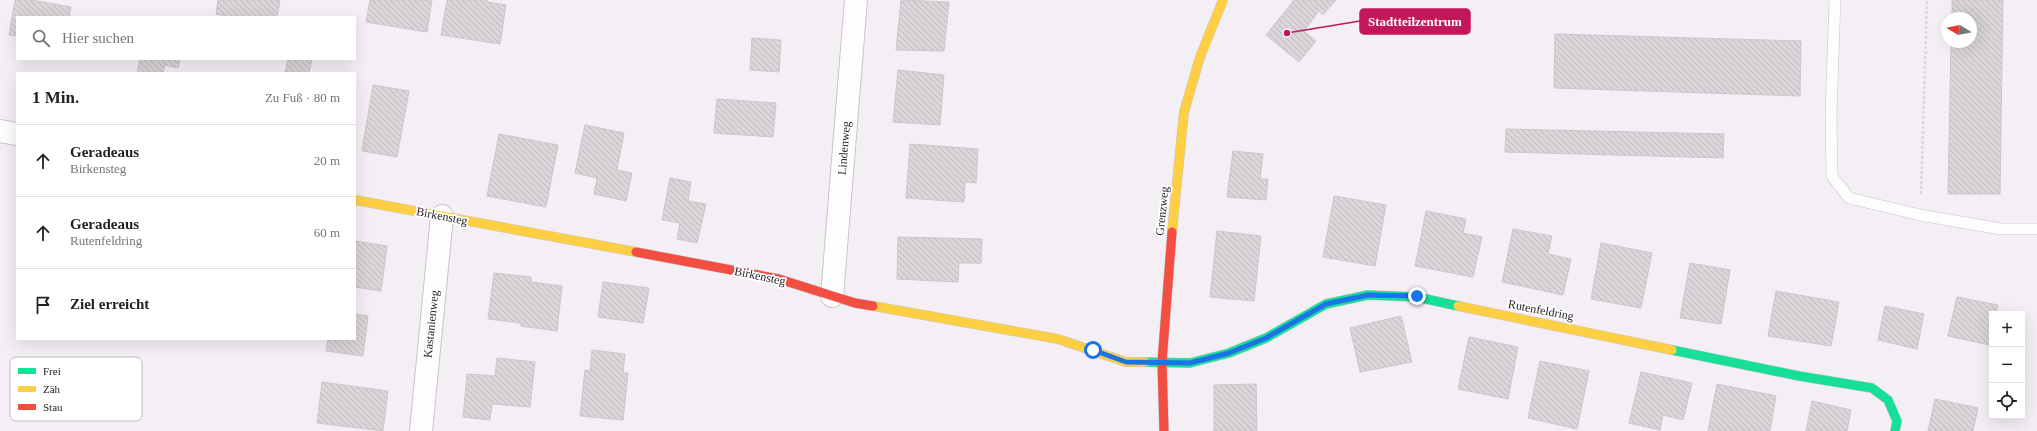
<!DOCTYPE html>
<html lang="de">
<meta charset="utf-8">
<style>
body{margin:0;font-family:"Times New Roman",serif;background:#f6f6f6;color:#222}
.controls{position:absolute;right:12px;bottom:12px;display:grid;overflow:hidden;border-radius:0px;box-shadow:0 4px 16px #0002}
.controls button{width:36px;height:36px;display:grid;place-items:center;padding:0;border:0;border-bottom:1px solid #e0e0e0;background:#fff;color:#222;font:20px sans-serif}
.compass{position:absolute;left:1941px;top:12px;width:36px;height:36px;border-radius:50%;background:#fff;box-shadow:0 4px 16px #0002;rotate:280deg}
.stop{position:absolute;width:12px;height:12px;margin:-9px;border:3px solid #1a73e8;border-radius:50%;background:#fff}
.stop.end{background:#1a73e8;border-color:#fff;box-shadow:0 1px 4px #0008}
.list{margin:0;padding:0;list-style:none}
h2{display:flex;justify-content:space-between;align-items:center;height:52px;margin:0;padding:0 16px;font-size:17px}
h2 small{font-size:13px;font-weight:400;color:#767676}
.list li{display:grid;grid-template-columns:26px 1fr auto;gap:12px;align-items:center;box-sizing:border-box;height:72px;padding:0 16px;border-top:1px solid #e0e0e0}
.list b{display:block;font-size:15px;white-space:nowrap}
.list p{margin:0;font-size:13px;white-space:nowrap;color:#767676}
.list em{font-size:13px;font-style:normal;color:#767676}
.icon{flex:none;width:22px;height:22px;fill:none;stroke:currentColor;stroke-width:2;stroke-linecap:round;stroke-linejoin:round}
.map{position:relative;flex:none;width:2037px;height:431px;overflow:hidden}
.search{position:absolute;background:#fff;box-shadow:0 4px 16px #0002;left:16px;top:16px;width:340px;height:44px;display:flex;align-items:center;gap:10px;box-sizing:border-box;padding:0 14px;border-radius:0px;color:#767676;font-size:15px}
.panel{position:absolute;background:#fff;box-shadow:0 4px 16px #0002;left:16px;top:72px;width:340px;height:268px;border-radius:0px}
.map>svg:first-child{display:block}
</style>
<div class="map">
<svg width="2037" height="431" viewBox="0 0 2037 431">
<defs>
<pattern id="building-back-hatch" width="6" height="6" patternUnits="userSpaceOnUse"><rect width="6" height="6" fill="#dad6da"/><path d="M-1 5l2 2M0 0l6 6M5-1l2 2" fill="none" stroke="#bbb7bb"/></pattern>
</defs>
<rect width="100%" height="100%" fill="#f3eff4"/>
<path fill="url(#building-back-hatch)" stroke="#cac7cb" d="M15,0h16l40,7 -2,10h-52v19l-8,-1z
M218,0h62l-3,17h-43l-18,-3z
M370,0h62l-5,32 -61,-10z
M447,0h40v2l19,3 -6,39 -59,-9z
M901,0l48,2 -5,49 -48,-1z
M1294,0h42l-13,15 -4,-4 -15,20 12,10 -17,21 -33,-27z
M1952,0h51l-3,194h-52l3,-152h20v-24h-19z
M1555,34l246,7 -1,55 -246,-8z
M752,38l29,2 -2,32 -29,-2z
M140,59h40l-2,9 -13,-3 -2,8h-26z
M288,59h24l-3,14h-24z
M898,70l46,5 -4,50 -47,-3z
M373,85l36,6 -12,66 -35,-6z
M717,99l59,4 -3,34 -59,-4z
M585,125l39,8 -7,37 15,3 -6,28 -32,-7 3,-16 -22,-5z
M1506,129l218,5 -1,24 -218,-6z
M499,134l59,11 -12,62 -59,-11z
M910,144l68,5 -2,34 -11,-1 -1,20 -58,-4z
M1233,151l30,3 -3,25h8l-2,21 -39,-3z
M670,178l21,4 -3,19 18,3 -9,39 -20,-4 3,-16 -18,-3z
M1334,196l52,9 -11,61 -52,-9z
M1426,211l40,8 -3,14 19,4 -9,40 -58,-11z
M1513,229l39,7 -4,18 23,5 -8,36 -61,-13z
M1217,231l44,5 -7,65 -44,-4z
M898,237l84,2 -1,24h-22l-1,19 -61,-3z
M355,241l32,5 -6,45 -26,-4z
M1601,243l51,10 -11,55 -50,-9z
M1690,263l40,7 -9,54 -41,-6z
M494,273l37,4v5l31,4 -5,45 -36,-5v-3l-33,-4z
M603,282l46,6 -6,35 -45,-6z
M1776,291l63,11 -8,44 -63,-10z
M1957,297l41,8 -2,9h-4v16l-3,15 -41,-9z
M1885,306l39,8 -7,35 -39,-9z
M355,314l13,2 -5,40 -37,-5 2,-12h27z
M1401,316l11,46 -52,10 -10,-44z
M1469,337l49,10 -10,52 -50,-10z
M592,350l33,4 -2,19h5l-5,47 -43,-4 5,-46 5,1z
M497,358l38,4 -5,45 -38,-3 -2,16 -27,-3 4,-43 28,2z
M1540,361l49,10 -12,58 -49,-11z
M1641,372l51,11 -9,37 -20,-5 -3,15 -31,-7z
M322,382l66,9 -5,40 -66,-8z
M1256,384l1,47h-43v-46z
M1717,384l59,12 -6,35h-62z
M1935,399l43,9 -5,23h-45z
M1812,401l39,9 -4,21h-41z"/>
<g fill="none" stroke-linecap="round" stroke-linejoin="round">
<defs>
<path id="lane" d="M1835,0l-4,113 1,63 17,22 71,17 81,14h36"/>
<path id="street" d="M0,131l17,3
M832,296l24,-296
M421,431l21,-215"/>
<path id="fast" d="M1672,350l127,26 73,12 16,12 9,21 -2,10
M1145,362l45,1 39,-10 37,-15 60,-34 42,-9 49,2 41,9"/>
<path id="slow" d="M355,200l281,52
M1172,232l12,-120 16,-55 23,-57
M873,306l185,33 68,23h19
M1458,306l214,44"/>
<path id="jam" d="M636,252l143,27 76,24 18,3
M1164,431l-2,-69 10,-130"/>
</defs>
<use href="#lane" stroke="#c8c5c9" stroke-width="12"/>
<use href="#street" stroke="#c8c5c9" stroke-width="24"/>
<use href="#fast" stroke="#c8c5c9" stroke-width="10"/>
<use href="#slow" stroke="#c8c5c9" stroke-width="10"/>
<use href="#jam" stroke="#c8c5c9" stroke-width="10"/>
<path stroke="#d9d7d9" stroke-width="2.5" stroke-dasharray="3 2" stroke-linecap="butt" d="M1921,194l6,-194"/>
<use href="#lane" stroke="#fdfdfd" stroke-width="11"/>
<use href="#street" stroke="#fdfdfd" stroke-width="22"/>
<use href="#fast" stroke="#16e098" stroke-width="9"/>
<use href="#slow" stroke="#ffcf43" stroke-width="9"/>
<use href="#jam" stroke="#f24e42" stroke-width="9"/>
</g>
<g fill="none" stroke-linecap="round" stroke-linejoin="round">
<path stroke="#1a73e8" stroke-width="5" d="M1093,350l33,12 64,1 39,-10 37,-15 60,-34 42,-9 49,1"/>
</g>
<g text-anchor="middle" stroke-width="3.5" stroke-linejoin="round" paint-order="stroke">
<g font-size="12" fill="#252225" stroke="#fff">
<text transform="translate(844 148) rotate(-85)" y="4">Lindenweg</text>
<text transform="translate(1162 211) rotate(-84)" y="4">Grenzweg</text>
<text transform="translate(442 216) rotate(11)" y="4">Birkensteg</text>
<text transform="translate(760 276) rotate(12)" y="4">Birkensteg</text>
<text transform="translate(1541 310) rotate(11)" y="4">Rutenfeldring</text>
<text transform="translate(431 324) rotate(-84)" y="4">Kastanienweg</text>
</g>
</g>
<rect x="10" y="357" width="132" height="64" rx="6" fill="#fff" stroke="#bebdbe" stroke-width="1"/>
<rect x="18" y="368" width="18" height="6" fill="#16e098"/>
<rect x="18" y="386" width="18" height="6" fill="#ffcf43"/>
<rect x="18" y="404" width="18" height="6" fill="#f24e42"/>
<g font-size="11" fill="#252225">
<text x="43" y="375">Frei</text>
<text x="43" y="393">Zäh</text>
<text x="43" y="411">Stau</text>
</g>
<path fill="none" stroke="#c2185b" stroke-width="1.5" d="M1287 33L1360 21"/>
<circle fill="#c2185b" stroke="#fff" stroke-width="1.5" cx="1287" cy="33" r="4"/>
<rect fill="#c2185b" stroke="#c2185b" stroke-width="1.5" x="1360" y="9" width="110" height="25" rx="4"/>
<g font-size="13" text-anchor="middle" font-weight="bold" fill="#fff">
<text x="1415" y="26">Stadtteilzentrum</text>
</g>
</svg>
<div class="controls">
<button>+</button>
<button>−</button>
<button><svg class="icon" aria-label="locate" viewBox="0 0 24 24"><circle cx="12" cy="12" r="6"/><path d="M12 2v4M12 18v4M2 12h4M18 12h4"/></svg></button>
</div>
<svg class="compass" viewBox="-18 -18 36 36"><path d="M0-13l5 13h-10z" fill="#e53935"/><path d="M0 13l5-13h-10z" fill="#767676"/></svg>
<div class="stop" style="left:1093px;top:350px"></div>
<div class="stop end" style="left:1417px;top:296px"></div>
<div class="search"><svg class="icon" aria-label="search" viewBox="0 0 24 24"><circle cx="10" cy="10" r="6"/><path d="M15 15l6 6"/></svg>Hier suchen</div>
<section class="panel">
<h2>1 Min.<small>Zu Fuß · 80 m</small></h2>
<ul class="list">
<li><svg class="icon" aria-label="ahead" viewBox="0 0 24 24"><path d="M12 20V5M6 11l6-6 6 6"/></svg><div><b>Geradeaus</b><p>Birkensteg</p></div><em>20 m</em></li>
<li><svg class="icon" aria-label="ahead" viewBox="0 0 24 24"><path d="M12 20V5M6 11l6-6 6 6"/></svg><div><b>Geradeaus</b><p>Rutenfeldring</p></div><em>60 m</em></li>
<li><svg class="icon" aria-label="arrive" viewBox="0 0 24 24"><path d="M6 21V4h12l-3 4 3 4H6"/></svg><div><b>Ziel erreicht</b></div></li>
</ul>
</section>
</div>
